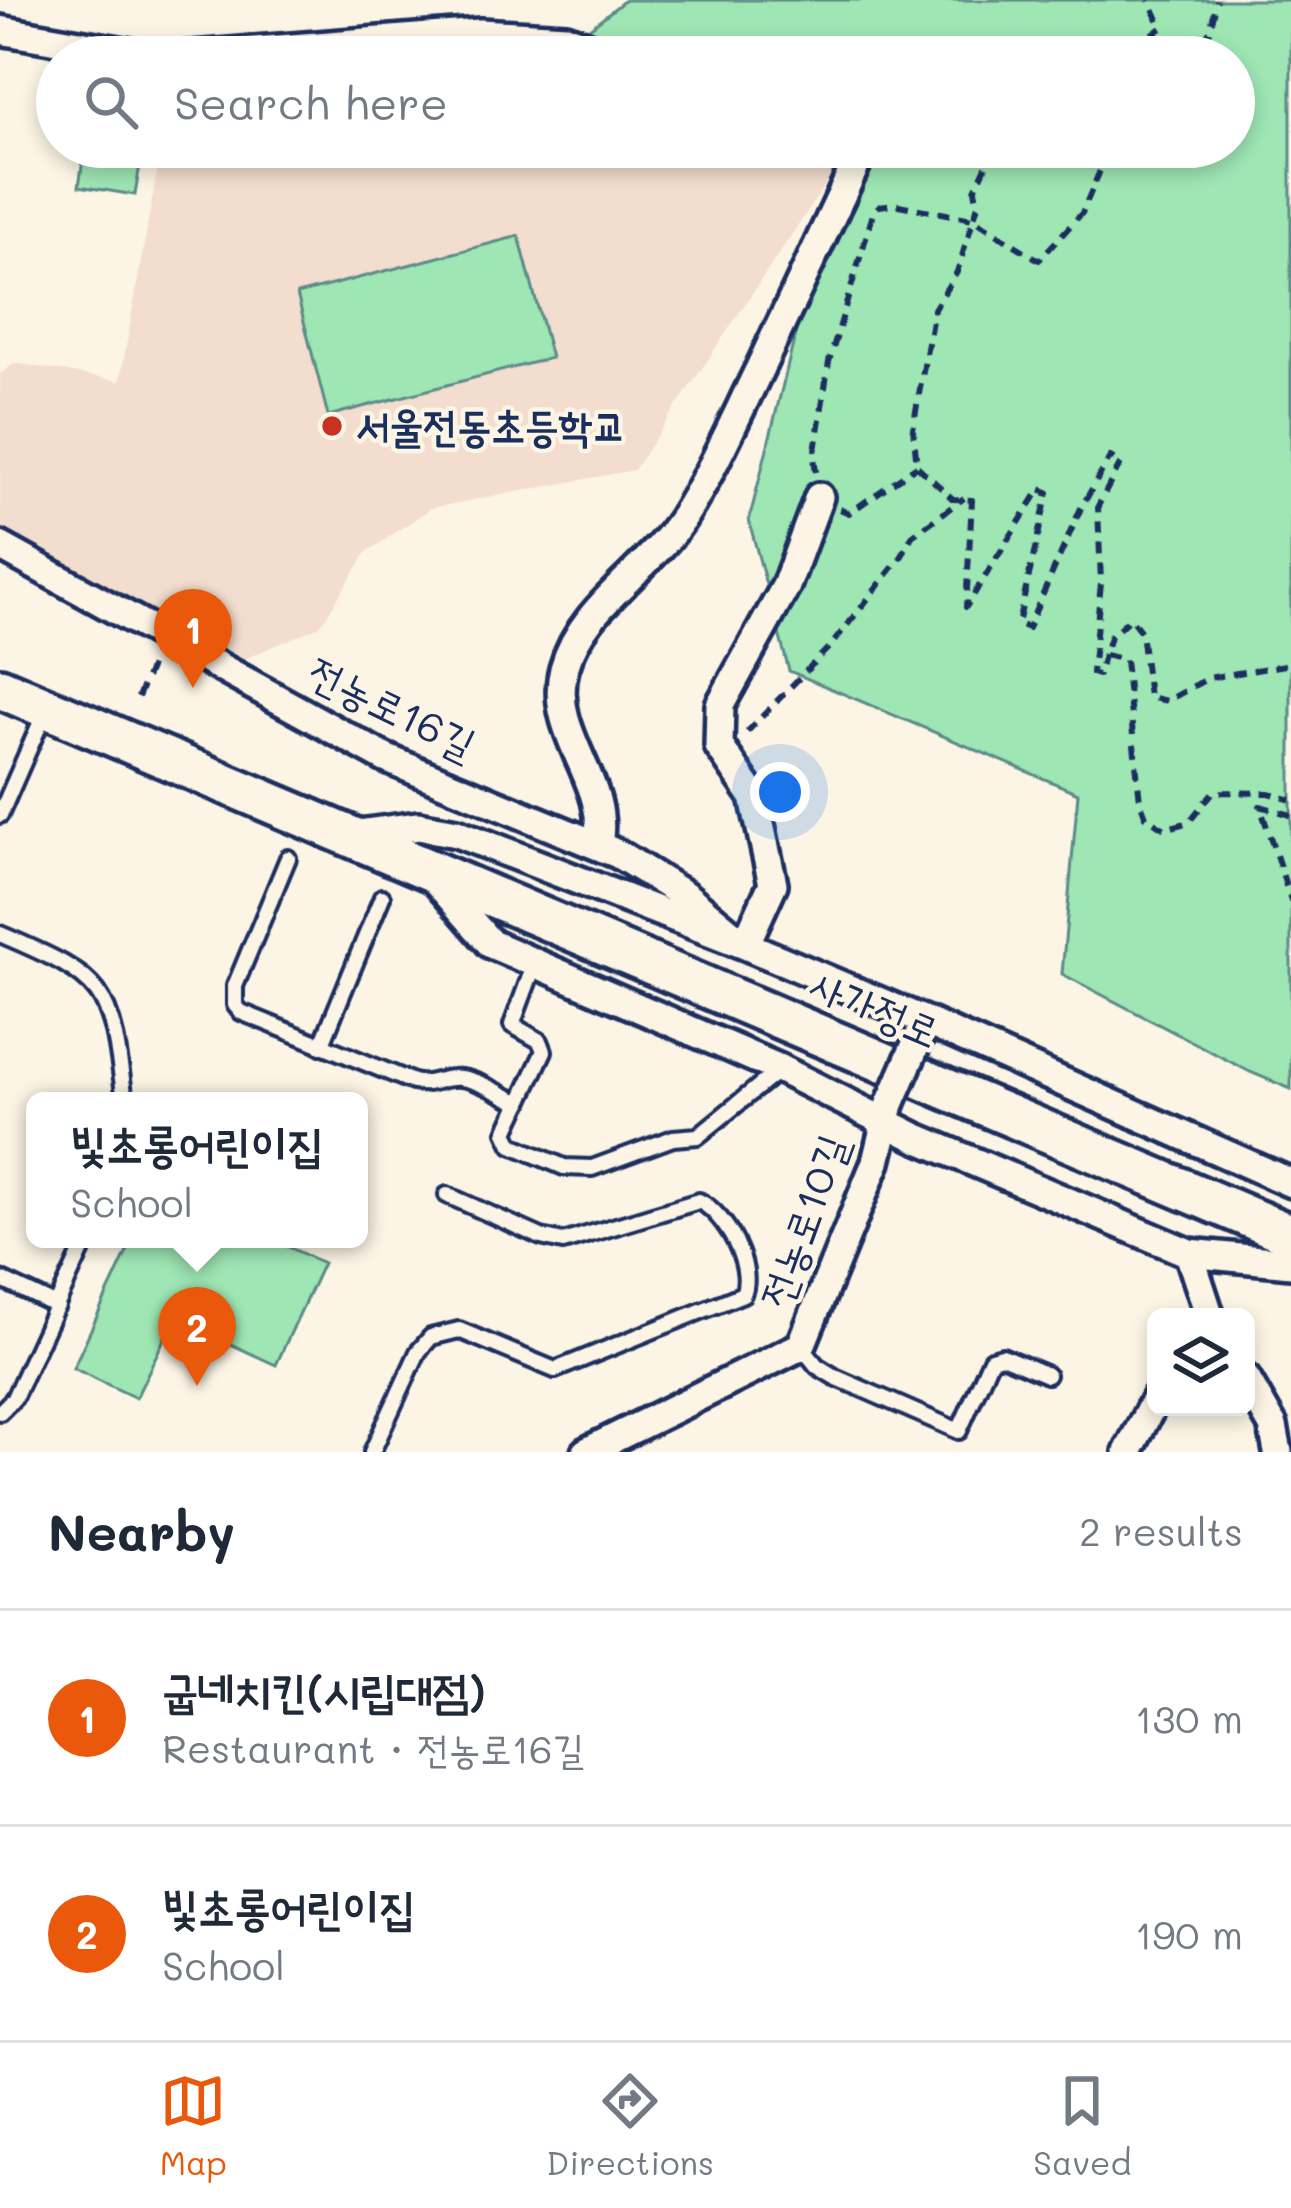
<!DOCTYPE html>
<meta charset="utf-8">
<style>
body{margin:0;font-family:Mali,"Poor Story",sans-serif;background:#f2f2f3;color:#1f2937}
.controls{position:absolute;right:36px;bottom:36px;display:grid;overflow:hidden;border-radius:18px;box-shadow:0 6px 18px #0003}
.controls button{width:108px;height:108px;display:grid;place-items:center;padding:0;border:0;border-bottom:3px solid #e0e1e3;background:#fff;color:#1f2937;font:60px sans-serif}
.you{position:absolute;left:780px;top:792px;width:42px;height:42px;margin:-30px;border:9px solid #fff;border-radius:50%;background:#1a73e8;box-shadow:0 0 0 18px #1a73e833}
.badge{display:grid;place-items:center;width:78px;height:78px;border-radius:50%;background:#ea580c;color:#fff;font-size:39px;font-weight:700}
.pin{position:absolute;translate:-50% -99px;filter:drop-shadow(0 3px 6px #0008)}
.pin::after{content:'';position:absolute;top:63px;width:42px;height:36px;background:inherit;clip-path:polygon(0 0,100% 0,50% 100%)}
.popup{position:absolute;left:26px;top:1092px;width:342px;height:156px;box-sizing:border-box;display:grid;place-content:center;border-radius:18px;background:#fff;filter:drop-shadow(0 3px 9px #0005);font-size:39px;white-space:nowrap;color:#747a83}
.popup b{font-size:45px;color:#1f2937}
.popup::after{content:'';position:absolute;left:50%;top:100%;margin-left:-24px;border:24px solid transparent;border-top-color:#fff}
.list{margin:0;padding:0;list-style:none}
h2{display:flex;justify-content:space-between;align-items:center;height:156px;margin:0;padding:0 48px;font-size:51px}
h2 small{font-size:39px;font-weight:400;color:#747a83}
.list li{display:grid;grid-template-columns:78px 1fr auto;gap:36px;align-items:center;box-sizing:border-box;height:216px;padding:0 48px;border-top:3px solid #e0e1e3}
.list b{display:block;font-size:45px;white-space:nowrap}
.list p{margin:0;font-size:39px;white-space:nowrap;color:#747a83}
.list em{font-size:39px;font-style:normal;color:#747a83}
.icon{flex:none;width:66px;height:66px;fill:none;stroke:currentColor;stroke-width:2;stroke-linecap:round;stroke-linejoin:round}
.map{position:relative;flex:none;width:1291px;height:1452px;overflow:hidden}
.search{position:absolute;background:#fff;box-shadow:0 6px 18px #0003;left:36px;right:36px;top:36px;height:132px;display:flex;align-items:center;gap:30px;box-sizing:border-box;padding:0 42px;border-radius:66px;color:#747a83;font-size:45px}
.sheet{height:588px;background:#fff}
nav{display:flex;justify-content:space-around;align-items:center;box-sizing:border-box;height:168px;border-top:3px solid #e0e1e3;background:#fff;font-size:33px;color:#747a83}
nav a{display:grid;justify-items:center;gap:6px}
nav .on{color:#ea580c}
.map>svg:first-child{display:block}
</style>
<div class="map">
<svg width="1291" height="1452" viewBox="0 0 1291 1452">
<rect width="100%" height="100%" fill="#fcf5e5"/>
<filter id="ink" filterUnits="userSpaceOnUse"><feTurbulence type="fractalNoise" baseFrequency=".00833" numOctaves="2"/><feDisplacementMap in="SourceGraphic" scale="24" xChannelSelector="R" yChannelSelector="G"/><feConvolveMatrix kernelMatrix="1 2 1 2 8 2 1 2 1" color-interpolation-filters="sRGB"/></filter>
<g filter="url(#ink)">
<path fill="#f3ddce" d="M569,44l34,13h-278l82,-8z
M165,147h636l36,20 -203,303 -203,38 -64,44 -47,74 -76,33 -244,-129v-156l15,-11 105,18 40,-227z"/>
<path fill="#9ee6b4" stroke="#5c8a89" stroke-width="3" d="M625,0h666v1089l-41,-17 -188,-98 16,-181 -289,-122 -40,-150 88,-354 -36,-20h433v-90h-631l-34,-13z
M85,147h58l-8,48 -56,-9z
M519,236l32,122 -223,58 -31,-122z
M133,1239h138l52,24 -47,102 -102,-47 -38,80 -63,-30z"/>
<g fill="none" stroke-linecap="round" stroke-linejoin="round">
<defs>
<path id="service" d="M0,815l46,-105
M288,858l-53,128v19l6,7 172,70c17,4 23,-3 40,-4 21,-2 48,17 67,25
M0,934c108,46 110,52 125,167
M535,963l-23,62 28,16 4,10 -38,81 6,13 52,22 28,1 81,-30 25,-2 81,-66
M321,1046l61,-149
M0,1279l57,27
M801,1346l16,20 18,11 124,54 32,-72 11,-3 45,19
M0,1412l14,-14 73,-159
M372,1452l46,-100 13,-15 28,-7 96,40 188,-76c12,-27 -18,-81 -44,-93l-136,41 -22,-5 -94,-42"/>
<path id="minor" d="M0,30l153,27
M180,57l300,-24 86,5 47,19
M0,546l385,212 233,96 68,42 59,49
M352,835l66,-9 39,7 288,112 180,76 -5,14
M598,844c13,-63 -51,-110 -34,-175 17,-63 84,-98 118,-150 30,-47 52,-98 76,-147 33,-69 66,-139 98,-208l-37,-17
M430,874l61,70 289,125 135,68 274,116 102,10
M745,945l28,-61 -19,-87 -35,-51 1,-41 66,-119 33,-89
M925,1021l366,162
M1189,1253l21,64
M1246,1379l27,47 5,26
M586,1452l215,-106 75,-184 14,-58
M1128,1452l28,-54"/>
<path id="secondary" d="M0,688l1291,547"/>
</defs>
<use href="#service" stroke="#1b2f5e" stroke-width="22"/>
<use href="#minor" stroke="#1b2f5e" stroke-width="36"/>
<use href="#secondary" stroke="#1b2f5e" stroke-width="48"/>
<path stroke="#1b2f5e" stroke-width="6" stroke-dasharray="12 9" stroke-linecap="butt" d="M1116,57l46,-29 -13,-28
M1190,57l20,-26 7,-31
M995,147l-20,43 3,15 -21,67 -23,37 -21,119 4,38 36,33 19,1 -6,107 74,-118 8,3 -30,132 10,4 53,-120 29,-51 11,6 -23,43 3,77 -9,90 6,2 12,-38 20,-19 11,14 8,65 18,4 41,-23 83,-14
M816,472l-2,-15 15,-95 44,-148 6,-8 14,-2 80,15 66,41 43,-47 28,-66
M840,509l9,4 68,-47
M1105,655l20,5 15,141 6,16 19,12 24,-7 24,-30 56,1 22,7
M138,697l15,-36
M747,732l86,-89 69,-87 10,-20 52,-38
M1291,815l-31,-9 31,95"/>
<use href="#service" stroke="#fcf5e5" stroke-width="14"/>
<use href="#minor" stroke="#fcf5e5" stroke-width="27"/>
<use href="#secondary" stroke="#fcf5e5" stroke-width="39"/>
<defs>
<path id="minor-bridge" d="M890,1104l30,-69"/>
</defs>
<use href="#minor-bridge" stroke="#1b2f5e" stroke-width="36" stroke-linecap="butt"/>
<use href="#minor-bridge" stroke="#fcf5e5" stroke-width="27"/>
</g>
</g>
<circle fill="#c8321e" stroke="#fcf5e5" stroke-width="4.5" cx="332" cy="426" r="12"/>
<g text-anchor="middle" stroke-width="9" stroke-linejoin="round" paint-order="stroke">
<g font-size="42" font-weight="bold" fill="#1b2f5e" stroke="#fcf5e5" text-anchor="start">
<text x="356" y="441">서울전동초등학교</text>
</g>
<g font-size="42" fill="#1b2f5e" stroke="#fcf5e5">
<text transform="translate(392 708) rotate(26)" y="15">전농로16길</text>
<text transform="translate(875 1008) rotate(23)" y="15">사가정로</text>
<text transform="translate(804 1221) rotate(-70)" y="15">전농로10길</text>
</g>
</g>
</svg>
<div class="controls">
<button><svg class="icon" aria-label="layers" viewBox="0 0 24 24"><path d="M12 4l9 5-9 5-9-5zM3 14l9 5 9-5"/></svg></button>
</div>
<div class="you"></div>
<div class="pin badge" style="left:193px;top:688px">1</div>
<div class="pin badge" style="left:197px;top:1386px">2</div>
<div class="popup"><b>빛초롱어린이집</b>School</div>
<div class="search"><svg class="icon" aria-label="search" viewBox="0 0 24 24"><circle cx="10" cy="10" r="6"/><path d="M15 15l6 6"/></svg>Search here</div>
</div>
<section class="sheet">
<h2>Nearby<small>2 results</small></h2>
<ul class="list">
<li><span class="badge">1</span><div><b>굽네치킨(시립대점)</b><p>Restaurant · 전농로16길</p></div><em>130 m</em></li>
<li><span class="badge">2</span><div><b>빛초롱어린이집</b><p>School</p></div><em>190 m</em></li>
</ul>
</section>
<nav>
<a class="on"><svg class="icon" aria-label="map" viewBox="0 0 24 24"><path d="M3 6l6-2 6 2 6-2v14l-6 2-6-2-6 2zM9 4v14M15 6v14"/></svg>Map</a>
<a><svg class="icon" aria-label="directions" viewBox="0 0 24 24"><path d="M12 3l9 9-9 9-9-9zM9 14v-3h6M13 9l2 2-2 2"/></svg>Directions</a>
<a><svg class="icon" aria-label="saved" viewBox="0 0 24 24"><path d="M7 4h10v16l-5-4-5 4z"/></svg>Saved</a>
</nav>
